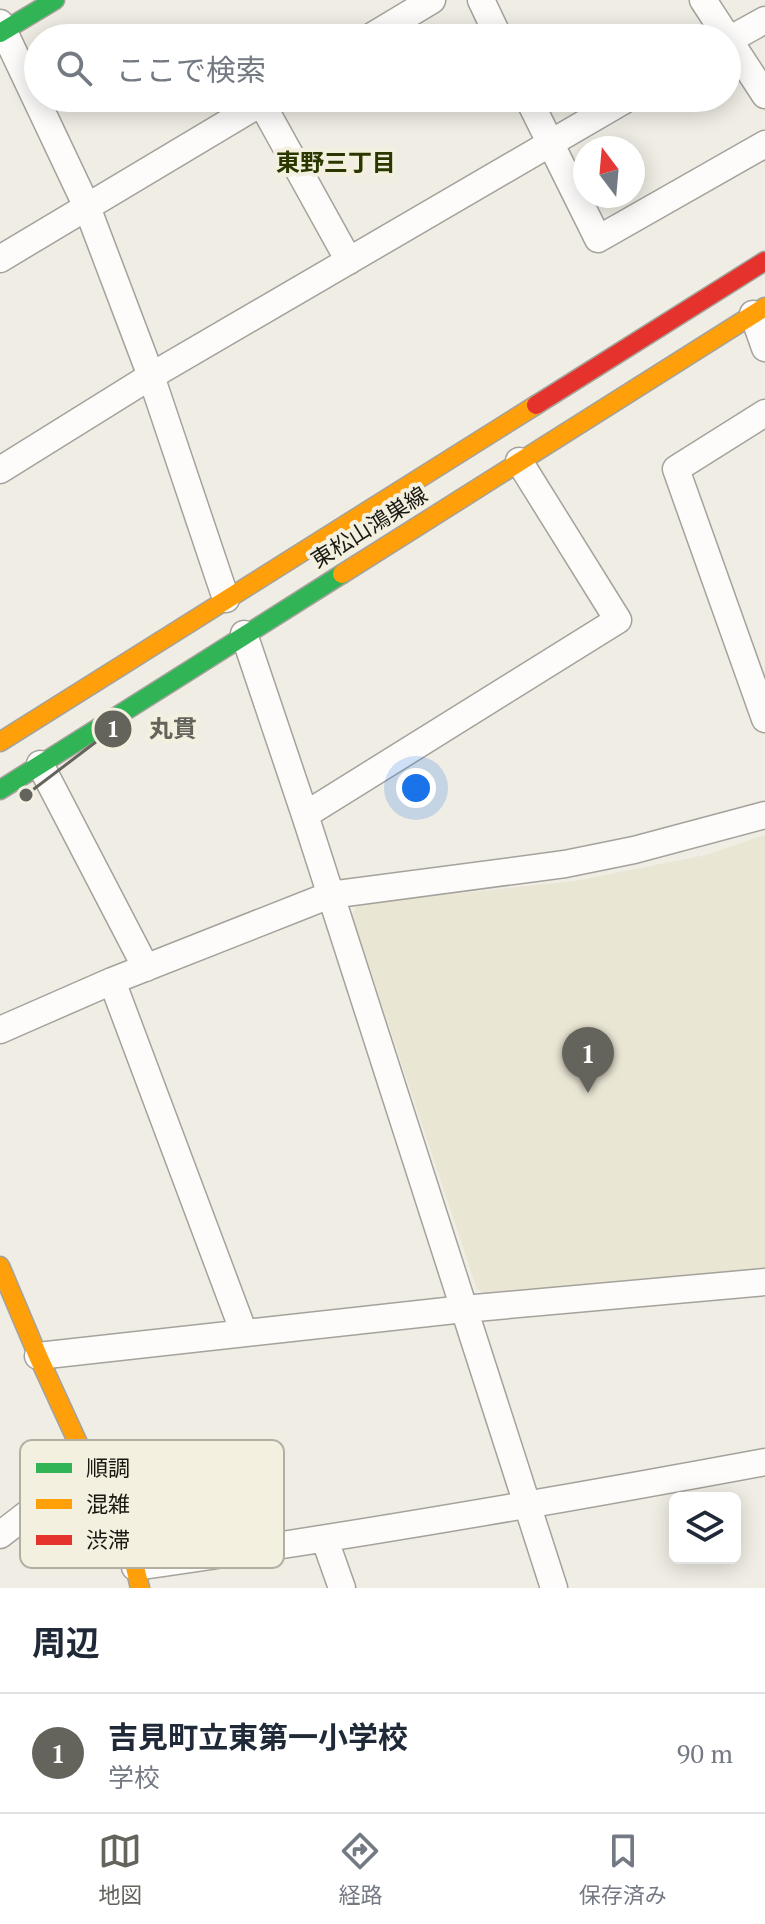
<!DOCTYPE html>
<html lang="ja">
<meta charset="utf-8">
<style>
body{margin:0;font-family:"PT Serif","Noto Sans JP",serif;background:#f2f2f3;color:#1f2937}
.controls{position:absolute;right:24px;bottom:24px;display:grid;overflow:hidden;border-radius:12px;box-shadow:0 4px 20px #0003}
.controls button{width:72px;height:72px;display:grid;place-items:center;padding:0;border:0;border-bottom:2px solid #e0e1e3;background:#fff;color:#1f2937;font:40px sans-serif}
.compass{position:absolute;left:573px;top:136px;width:72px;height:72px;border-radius:50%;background:#fff;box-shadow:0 4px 20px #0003;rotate:344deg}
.you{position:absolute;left:416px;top:788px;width:28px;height:28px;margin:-20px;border:6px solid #fff;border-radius:50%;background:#1a73e8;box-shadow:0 0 0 12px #1a73e833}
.badge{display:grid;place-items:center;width:52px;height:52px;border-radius:50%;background:#64635c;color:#fff;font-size:26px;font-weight:700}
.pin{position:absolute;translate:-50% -66px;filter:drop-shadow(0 2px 4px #0008)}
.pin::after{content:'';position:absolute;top:42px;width:28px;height:24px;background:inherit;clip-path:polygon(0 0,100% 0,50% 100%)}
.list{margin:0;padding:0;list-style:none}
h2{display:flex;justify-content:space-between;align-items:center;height:104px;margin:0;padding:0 32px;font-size:34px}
h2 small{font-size:26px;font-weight:400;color:#747a83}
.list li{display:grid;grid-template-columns:52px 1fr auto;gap:24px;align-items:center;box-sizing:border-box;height:120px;padding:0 32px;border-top:2px solid #e0e1e3}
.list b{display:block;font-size:30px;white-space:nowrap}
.list p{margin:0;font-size:26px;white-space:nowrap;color:#747a83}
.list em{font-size:26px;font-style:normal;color:#747a83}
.icon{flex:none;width:44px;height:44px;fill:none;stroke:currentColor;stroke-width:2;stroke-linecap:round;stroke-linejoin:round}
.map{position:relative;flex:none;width:765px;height:1588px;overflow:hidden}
.search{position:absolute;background:#fff;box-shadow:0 4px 20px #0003;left:24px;right:24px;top:24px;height:88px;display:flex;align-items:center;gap:20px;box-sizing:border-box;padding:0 28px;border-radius:44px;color:#747a83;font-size:30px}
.sheet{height:224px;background:#fff}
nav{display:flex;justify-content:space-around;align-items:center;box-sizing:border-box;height:112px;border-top:2px solid #e0e1e3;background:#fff;font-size:22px;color:#747a83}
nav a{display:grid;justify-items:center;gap:4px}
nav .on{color:#64635c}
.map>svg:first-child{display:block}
</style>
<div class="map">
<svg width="765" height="1588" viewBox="0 0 765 1588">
<rect width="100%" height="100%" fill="#efede4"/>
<path fill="#eae6d4" d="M765,835v437l-276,24 -12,-7 -125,-374 6,-11 217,-23 131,-26z"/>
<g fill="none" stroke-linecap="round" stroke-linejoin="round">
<defs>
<path id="street" d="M481,0l18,38
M703,0l62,95
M0,23l87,184 64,169 75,223
M369,38l63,-38
M727,41l38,-21
M528,98l70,141 167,-95
M261,102l88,159
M0,259l269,-161
M753,314l12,34
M765,413l-89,56 89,250
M0,470l151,-94 477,-278
M244,634l61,181 249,773
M40,764l106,204
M305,815l313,-195 -99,-159
M112,981l132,352
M0,1030l112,-49 218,-86 235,-31 69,-14 131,-35
M38,1356l426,-47 301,-27
M0,1535l88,-68
M325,1540l17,48
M135,1567c211,-30 420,-66 630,-105"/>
<path id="fast" d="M0,33l55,-33
M0,790l342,-216"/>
<path id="slow" d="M342,574l423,-267
M0,742l536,-337
M0,1266l38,90 97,211 5,21"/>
<path id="jam" d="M536,405l229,-144"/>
</defs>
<use href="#street" stroke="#a4a29b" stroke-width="29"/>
<use href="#fast" stroke="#a4a29b" stroke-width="21"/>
<use href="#slow" stroke="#a4a29b" stroke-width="21"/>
<use href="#jam" stroke="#a4a29b" stroke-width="21"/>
<use href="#street" stroke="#fdfcfb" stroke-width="26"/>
<use href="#fast" stroke="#30b455" stroke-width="18"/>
<use href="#slow" stroke="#ff9f0a" stroke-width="18"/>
<use href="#jam" stroke="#e5322d" stroke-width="18"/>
</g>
<g text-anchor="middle" stroke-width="8" stroke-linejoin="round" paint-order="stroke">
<g font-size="22" fill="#191812" stroke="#f4f0df">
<text transform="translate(369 527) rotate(-32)" y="8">東松山鴻巣線</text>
</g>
<g font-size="24" font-weight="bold" fill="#2a3800" stroke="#f4f0df">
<text x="336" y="171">東野三丁目</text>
</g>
</g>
<rect x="20" y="1440" width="264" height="128" rx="12" fill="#f4f0df" stroke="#b2afa2" stroke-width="2"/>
<rect x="36" y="1463" width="36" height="10" fill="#30b455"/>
<rect x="36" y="1499" width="36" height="10" fill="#ff9f0a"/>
<rect x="36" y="1535" width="36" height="10" fill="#e5322d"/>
<g font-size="22" fill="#191812">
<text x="86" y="1476">順調</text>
<text x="86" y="1512">混雑</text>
<text x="86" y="1548">渋滞</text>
</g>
<path fill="none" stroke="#64635c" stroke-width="3" d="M26 795L113 729"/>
<g fill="#64635c" stroke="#f4f0df" stroke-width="3">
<circle cx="26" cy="795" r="8"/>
<circle cx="113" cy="729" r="20"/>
</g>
<g font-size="24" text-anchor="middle" font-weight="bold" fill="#fff">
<text x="113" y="737">1</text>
</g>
<g font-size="24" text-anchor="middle" font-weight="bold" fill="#64635c" stroke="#f4f0df" stroke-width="8" stroke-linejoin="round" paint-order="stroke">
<text x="173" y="737">丸貫</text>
</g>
</svg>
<div class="controls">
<button><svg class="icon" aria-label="layers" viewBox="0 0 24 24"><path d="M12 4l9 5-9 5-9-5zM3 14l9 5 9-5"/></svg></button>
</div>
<svg class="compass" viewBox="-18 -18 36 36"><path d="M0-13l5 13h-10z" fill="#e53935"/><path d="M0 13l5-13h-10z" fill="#747a83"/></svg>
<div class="you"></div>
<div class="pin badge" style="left:588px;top:1093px">1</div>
<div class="search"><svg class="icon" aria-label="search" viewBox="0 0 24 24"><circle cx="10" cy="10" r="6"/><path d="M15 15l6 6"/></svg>ここで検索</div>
</div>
<section class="sheet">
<h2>周辺<small></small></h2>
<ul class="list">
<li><span class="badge">1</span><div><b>吉見町立東第一小学校</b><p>学校</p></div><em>90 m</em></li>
</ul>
</section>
<nav>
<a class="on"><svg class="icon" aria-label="map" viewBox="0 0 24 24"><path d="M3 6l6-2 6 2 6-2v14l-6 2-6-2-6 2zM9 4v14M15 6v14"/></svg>地図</a>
<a><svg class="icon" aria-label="directions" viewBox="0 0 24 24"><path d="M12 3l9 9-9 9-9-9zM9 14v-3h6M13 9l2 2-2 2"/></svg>経路</a>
<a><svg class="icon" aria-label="saved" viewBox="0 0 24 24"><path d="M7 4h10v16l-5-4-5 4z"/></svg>保存済み</a>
</nav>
